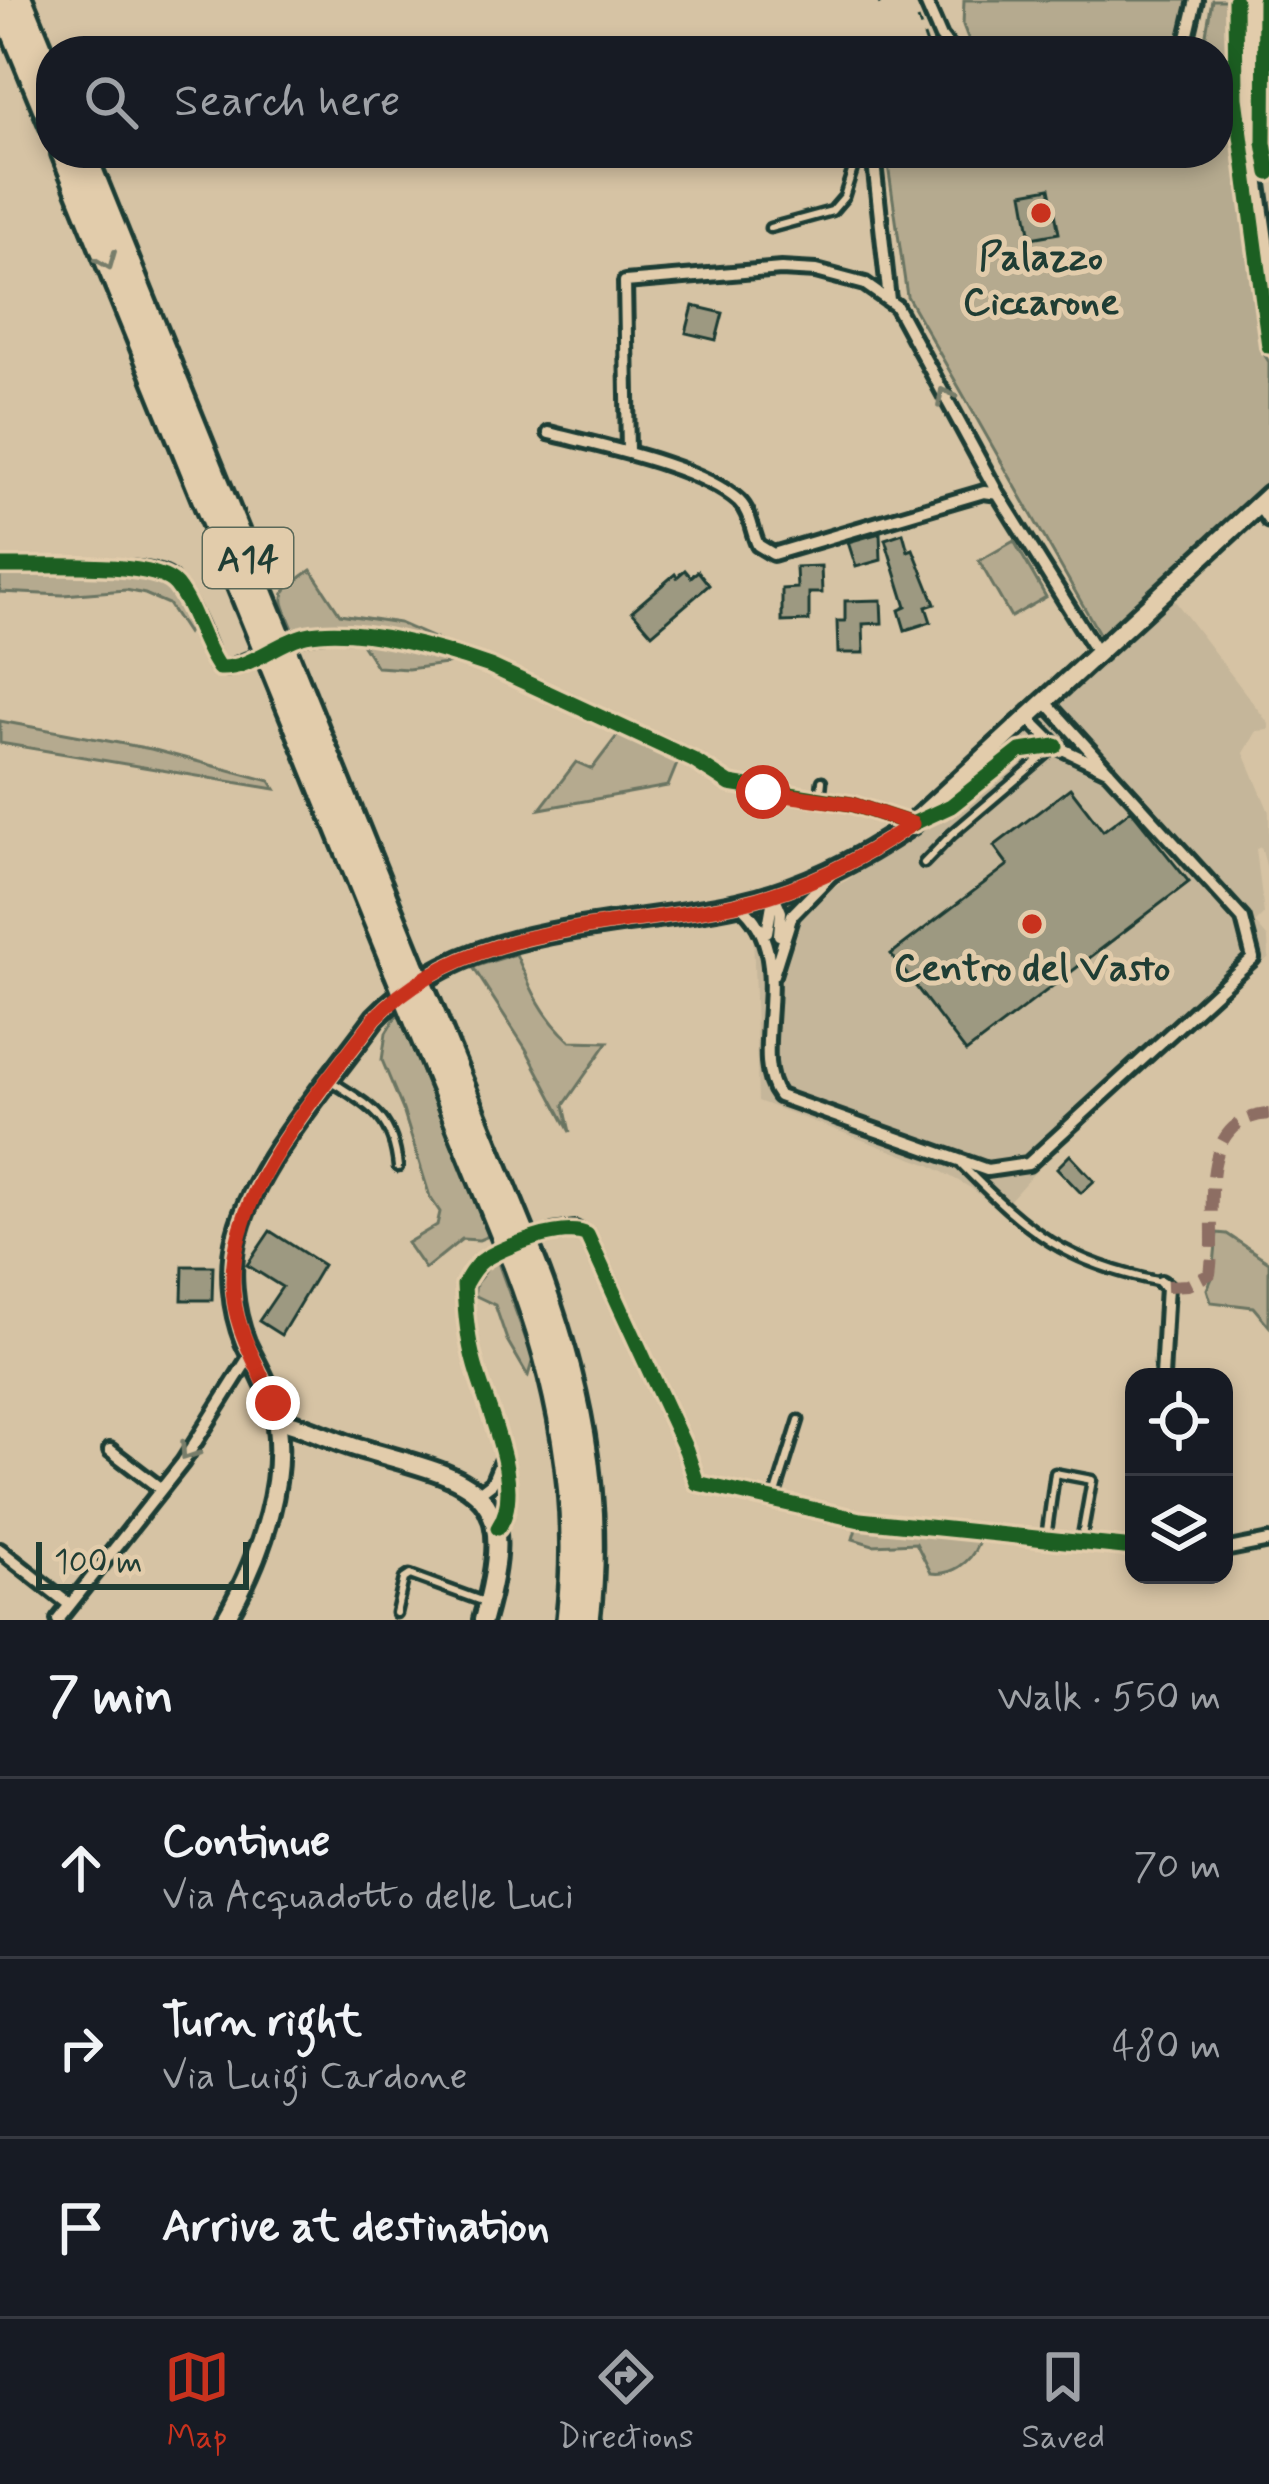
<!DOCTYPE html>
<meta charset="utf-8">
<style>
body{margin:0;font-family:Mynerve,sans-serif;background:#242831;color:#f1f3f6}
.controls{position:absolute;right:36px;bottom:36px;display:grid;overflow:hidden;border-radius:24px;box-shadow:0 6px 18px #0003}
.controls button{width:108px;height:108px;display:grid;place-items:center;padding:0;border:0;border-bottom:3px solid #363941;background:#171b24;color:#f1f3f6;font:60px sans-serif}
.scale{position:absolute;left:36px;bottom:30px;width:213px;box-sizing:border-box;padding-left:12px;border:6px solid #1f3d34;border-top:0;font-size:33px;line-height:42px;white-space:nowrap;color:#1f3d34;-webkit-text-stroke:9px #e2ccab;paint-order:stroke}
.stop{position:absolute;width:36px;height:36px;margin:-27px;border:9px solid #c8321e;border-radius:50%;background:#fff}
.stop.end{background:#c8321e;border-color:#fff;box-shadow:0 3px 12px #0008}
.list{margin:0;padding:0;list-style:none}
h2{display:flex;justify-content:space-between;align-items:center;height:156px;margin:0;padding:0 48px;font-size:51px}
h2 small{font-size:39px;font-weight:400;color:#9ea1a6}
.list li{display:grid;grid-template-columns:78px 1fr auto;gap:36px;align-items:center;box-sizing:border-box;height:180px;padding:0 48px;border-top:3px solid #363941}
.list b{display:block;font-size:45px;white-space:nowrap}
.list p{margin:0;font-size:39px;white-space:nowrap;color:#9ea1a6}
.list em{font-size:39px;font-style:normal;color:#9ea1a6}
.icon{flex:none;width:66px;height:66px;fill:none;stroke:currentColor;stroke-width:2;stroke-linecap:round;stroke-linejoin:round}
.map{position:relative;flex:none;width:1269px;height:1620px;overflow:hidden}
.search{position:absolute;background:#171b24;box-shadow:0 6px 18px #0003;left:36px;right:36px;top:36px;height:132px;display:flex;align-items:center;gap:30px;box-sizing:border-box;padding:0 42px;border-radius:48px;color:#9ea1a6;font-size:45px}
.sheet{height:696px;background:#171b24}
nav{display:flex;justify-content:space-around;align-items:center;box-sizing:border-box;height:168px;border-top:3px solid #363941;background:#171b24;font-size:33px;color:#9ea1a6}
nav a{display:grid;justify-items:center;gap:6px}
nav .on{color:#c8321e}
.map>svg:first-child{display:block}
</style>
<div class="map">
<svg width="1269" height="1620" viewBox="0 0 1269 1620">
<rect width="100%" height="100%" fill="#d6c3a4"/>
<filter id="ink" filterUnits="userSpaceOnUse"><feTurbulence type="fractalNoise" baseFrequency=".00833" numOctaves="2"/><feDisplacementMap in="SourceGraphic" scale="24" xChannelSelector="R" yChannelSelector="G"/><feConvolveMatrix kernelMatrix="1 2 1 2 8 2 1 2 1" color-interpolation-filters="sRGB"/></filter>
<g filter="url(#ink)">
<path fill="#c5b69a" d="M1172,597l97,127v6l-12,1 -13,22 25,59v64l-8,-29 -5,2 8,65 -9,9 13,15 1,19 -224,204 -45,50 -29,-23 -41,-23 -172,-64 -5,-173 93,-47 72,-50z"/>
<path fill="#b5aa8f" stroke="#6a7462" stroke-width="3" d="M964,0h225l1,9 -14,42h-203l-10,-26z
M1212,0h20l-2,98 34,256 5,8v126l-168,149 -194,-341 -20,-138 11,-5h320v-102h-15z
M1014,541l32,56 -35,20 -32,-56z
M311,570l29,44 59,9 57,25 -2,15 -46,6 -31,-2 -23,-36 -58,5c-17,-43 -23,-39 15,-66z
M58,571c57,1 117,-13 133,55l-4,7 -19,-29 -23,-10 -19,-4 -63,5 -63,-3v-20z
M0,721l151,28 119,32 5,8 -275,-46z
M620,732l59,27 -11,27 -128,23 36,-47 16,7z
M516,954c15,35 26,62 54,87l38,1 -44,63 6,27 -44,-83 -53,-82z
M398,1013l91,223 -10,4 -17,-1 -37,30 -18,-26 30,-18 3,-13 -10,-15 -27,-87 -21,-50 4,-27z
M1217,1233l10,1 42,28v64l-16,-19 -42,-5 -4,-13 6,-13z
M496,1257l37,102 -5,17 -21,-36 -12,-35 -21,-10 4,-21z
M858,1522l114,8 6,14c-8,19 -26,32 -47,29l-15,-30 -43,2 -20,-6z"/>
<path fill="#9d9981" stroke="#1f3d34" stroke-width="3" d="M1050,188l9,45 -28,5 -8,-45z
M693,306l30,7 -7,27 -30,-7z
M880,533l1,27 -25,7 -8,-25z
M903,533l5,18 5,-2 22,55 -9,3 5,15 -26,8 -6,-20 7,-3 -21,-68z
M821,566l1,27h-13v28l-27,1v-33l15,-1 -1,-21z
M685,570l6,7 7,-6 11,14 -57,49 -20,-23 43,-37 2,3z
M881,600l1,23 -19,1 1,29h-26l-1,-32h8v-20z
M1070,788l33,43 28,-21 58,72 -223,170 -75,-98 117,-89 -14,-19z
M1070,1155l24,26 -13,12 -24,-25z
M270,1231l53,34 -42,70 -22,-14 23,-34 -35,-22z
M183,1266h30l-1,34h-30z"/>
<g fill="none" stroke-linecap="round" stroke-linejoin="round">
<defs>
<path id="lane" d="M770,228l62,-17 12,-14 14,-44
M820,800l2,-19
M924,863l27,-28 100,-85
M331,1081c40,26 62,35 67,86
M962,1165c67,68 104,98 199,117
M773,1503l26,-83
M1046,1538l9,-65 37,7 -11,62
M396,1613l8,-34 6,-4 74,27"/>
<path id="street" d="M925,0l16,37 11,14
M1184,51l12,-51
M873,153l16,147
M549,433c51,13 152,33 190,68 12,12 12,29 19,44l15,9 211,-62 14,2 100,160
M628,452l-3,-170 156,-13 35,2 49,13 31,22 102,188
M1258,505l11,16
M0,566c33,1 143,-4 167,10 19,11 39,67 49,89l10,4 24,-10
M298,638c52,-17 141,11 192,28l203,94 37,24 121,20 61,20 39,-18 69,-55 36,-5
M1028,718l28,28 53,25
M774,895l7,17 -2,23
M739,904c63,51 7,149 40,192l208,74 41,-6 225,-206 -10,-39 -198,-218
M767,932l7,-39
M773,975l19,-60 39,-40
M553,1232l22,-3 12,6 99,215 11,33 163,37 274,28
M484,1259l-20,26c1,25 3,52 10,77 11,44 53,125 24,166
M1161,1282l6,4 -5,91
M110,1450l51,39
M479,1493l13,-10 10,-24
M0,1550l70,55
M1224,1550l45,-9
M58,1620l125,-158 68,-108"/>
<path id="secondary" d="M1249,0l-3,115 23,160
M275,1419c30,7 58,22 87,30 116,33 159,37 121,171
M225,1620c36,-63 67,-146 47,-219 -6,-22 -18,-39 -27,-59 -13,-32 -17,-74 -8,-108 18,-70 95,-156 138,-216 92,-97 241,-88 362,-114 65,-14 121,-43 175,-80l357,-329"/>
<path id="highway" d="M0,0l51,124
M21,0l30,73
M63,153l333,819
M84,153l328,810
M429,1003l94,230
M413,1014l91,225
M532,1257c46,117 71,237 56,363
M515,1265c44,115 67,231 53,355"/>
</defs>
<use href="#lane" stroke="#1f3d34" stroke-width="15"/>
<use href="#street" stroke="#1f3d34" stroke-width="20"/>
<use href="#secondary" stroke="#1f3d34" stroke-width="26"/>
<use href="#highway" stroke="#1f3d34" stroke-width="30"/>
<path stroke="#1f3d34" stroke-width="3" stroke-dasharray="9 9" stroke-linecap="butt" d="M878,4l6,-4
M918,19l11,32"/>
<use href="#lane" stroke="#e2ccab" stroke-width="6"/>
<use href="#street" stroke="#e2ccab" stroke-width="10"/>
<use href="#secondary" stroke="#e2ccab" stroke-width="16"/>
<use href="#highway" stroke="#e2ccab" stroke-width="21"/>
<defs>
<path id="highway-bridge" d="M412,963l17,40
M396,972l17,42
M523,1233l9,24
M504,1239l11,26"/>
</defs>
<use href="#highway-bridge" stroke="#1f3d34" stroke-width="30" stroke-linecap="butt"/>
<use href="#highway-bridge" stroke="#e2ccab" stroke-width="21"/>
<path stroke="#8d6e63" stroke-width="12" stroke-dasharray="24 12" stroke-linecap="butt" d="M1167,1286l21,-1 22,-11c9,-57 -20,-154 59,-160"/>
<defs>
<path id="cycleway" d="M1235,0l1,98 33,248
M1265,0l-1,143 5,30
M0,566c35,1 155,-7 176,19 19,24 25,58 43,83 30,2 58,-26 87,-33 52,-11 134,14 184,31l203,94 37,24 121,20 61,20 39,-18 69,-55 36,-5
M498,1528c29,-41 -13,-122 -24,-166 -7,-25 -9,-52 -10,-77 5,-9 10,-18 18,-24 21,-15 84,-38 105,-26l99,215 11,33 163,37 274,28"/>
</defs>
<use href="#cycleway" stroke="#e2ccab" stroke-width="22"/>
<use href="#cycleway" stroke="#1b5e20" stroke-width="15"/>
</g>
<defs><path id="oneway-chevron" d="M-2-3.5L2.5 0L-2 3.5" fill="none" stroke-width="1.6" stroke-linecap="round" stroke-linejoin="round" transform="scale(3)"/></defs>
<g stroke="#777d6a">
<use href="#oneway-chevron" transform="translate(107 261) rotate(68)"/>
<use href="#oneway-chevron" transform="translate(945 396) rotate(-118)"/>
<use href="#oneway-chevron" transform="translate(188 1452) rotate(124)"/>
</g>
</g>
<g fill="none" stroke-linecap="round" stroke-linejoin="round" filter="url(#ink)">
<path stroke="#c8321e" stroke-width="15" d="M273,1403c-13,-35 -34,-66 -39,-103 -13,-102 84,-205 141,-282 93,-97 240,-88 362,-114 65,-14 121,-43 175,-80l-61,-20 -88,-12"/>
</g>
<g fill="#c8321e" stroke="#e2ccab" stroke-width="4.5">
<circle cx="1041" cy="213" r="12"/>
<circle cx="1032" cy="924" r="12"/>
</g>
<g text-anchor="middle" stroke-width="10" stroke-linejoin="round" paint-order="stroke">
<rect fill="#e2ccab" stroke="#5a6858" stroke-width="3" x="203" y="528" width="90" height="60" rx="9"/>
<g font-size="36" font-weight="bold" fill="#1f3d34">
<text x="248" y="571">A14</text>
</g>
<g font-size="39" font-weight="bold" fill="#1f3d34" stroke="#e2ccab">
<text x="1041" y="269">Palazzo<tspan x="1041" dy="45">Ciccarone</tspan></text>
<text x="1032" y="980">Centro del Vasto</text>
</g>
</g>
</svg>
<div class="controls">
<button><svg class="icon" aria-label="locate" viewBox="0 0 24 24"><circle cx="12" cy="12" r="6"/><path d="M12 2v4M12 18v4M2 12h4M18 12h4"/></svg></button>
<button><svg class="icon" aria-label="layers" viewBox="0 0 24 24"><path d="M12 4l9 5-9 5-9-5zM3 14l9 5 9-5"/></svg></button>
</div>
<div class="scale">100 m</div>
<div class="stop" style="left:763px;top:792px"></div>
<div class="stop end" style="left:273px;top:1403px"></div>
<div class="search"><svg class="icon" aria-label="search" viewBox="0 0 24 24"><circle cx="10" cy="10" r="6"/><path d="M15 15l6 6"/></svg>Search here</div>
</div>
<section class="sheet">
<h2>7 min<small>Walk · 550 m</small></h2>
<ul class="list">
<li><svg class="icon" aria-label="ahead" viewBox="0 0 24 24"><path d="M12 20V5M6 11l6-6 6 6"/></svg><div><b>Continue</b><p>Via Acquadotto delle Luci</p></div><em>70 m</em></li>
<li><svg class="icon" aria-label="right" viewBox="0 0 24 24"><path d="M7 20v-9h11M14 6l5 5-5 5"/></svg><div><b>Turn right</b><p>Via Luigi Cardone</p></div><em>480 m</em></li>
<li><svg class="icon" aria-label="arrive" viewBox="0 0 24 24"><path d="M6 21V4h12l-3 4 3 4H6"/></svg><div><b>Arrive at destination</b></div></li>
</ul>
</section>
<nav>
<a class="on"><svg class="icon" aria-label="map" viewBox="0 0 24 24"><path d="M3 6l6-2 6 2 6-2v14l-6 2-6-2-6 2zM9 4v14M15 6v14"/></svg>Map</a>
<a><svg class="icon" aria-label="directions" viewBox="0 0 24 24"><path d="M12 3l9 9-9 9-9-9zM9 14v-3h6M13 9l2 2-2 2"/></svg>Directions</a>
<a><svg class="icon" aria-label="saved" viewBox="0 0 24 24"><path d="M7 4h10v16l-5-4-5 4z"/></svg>Saved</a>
</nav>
